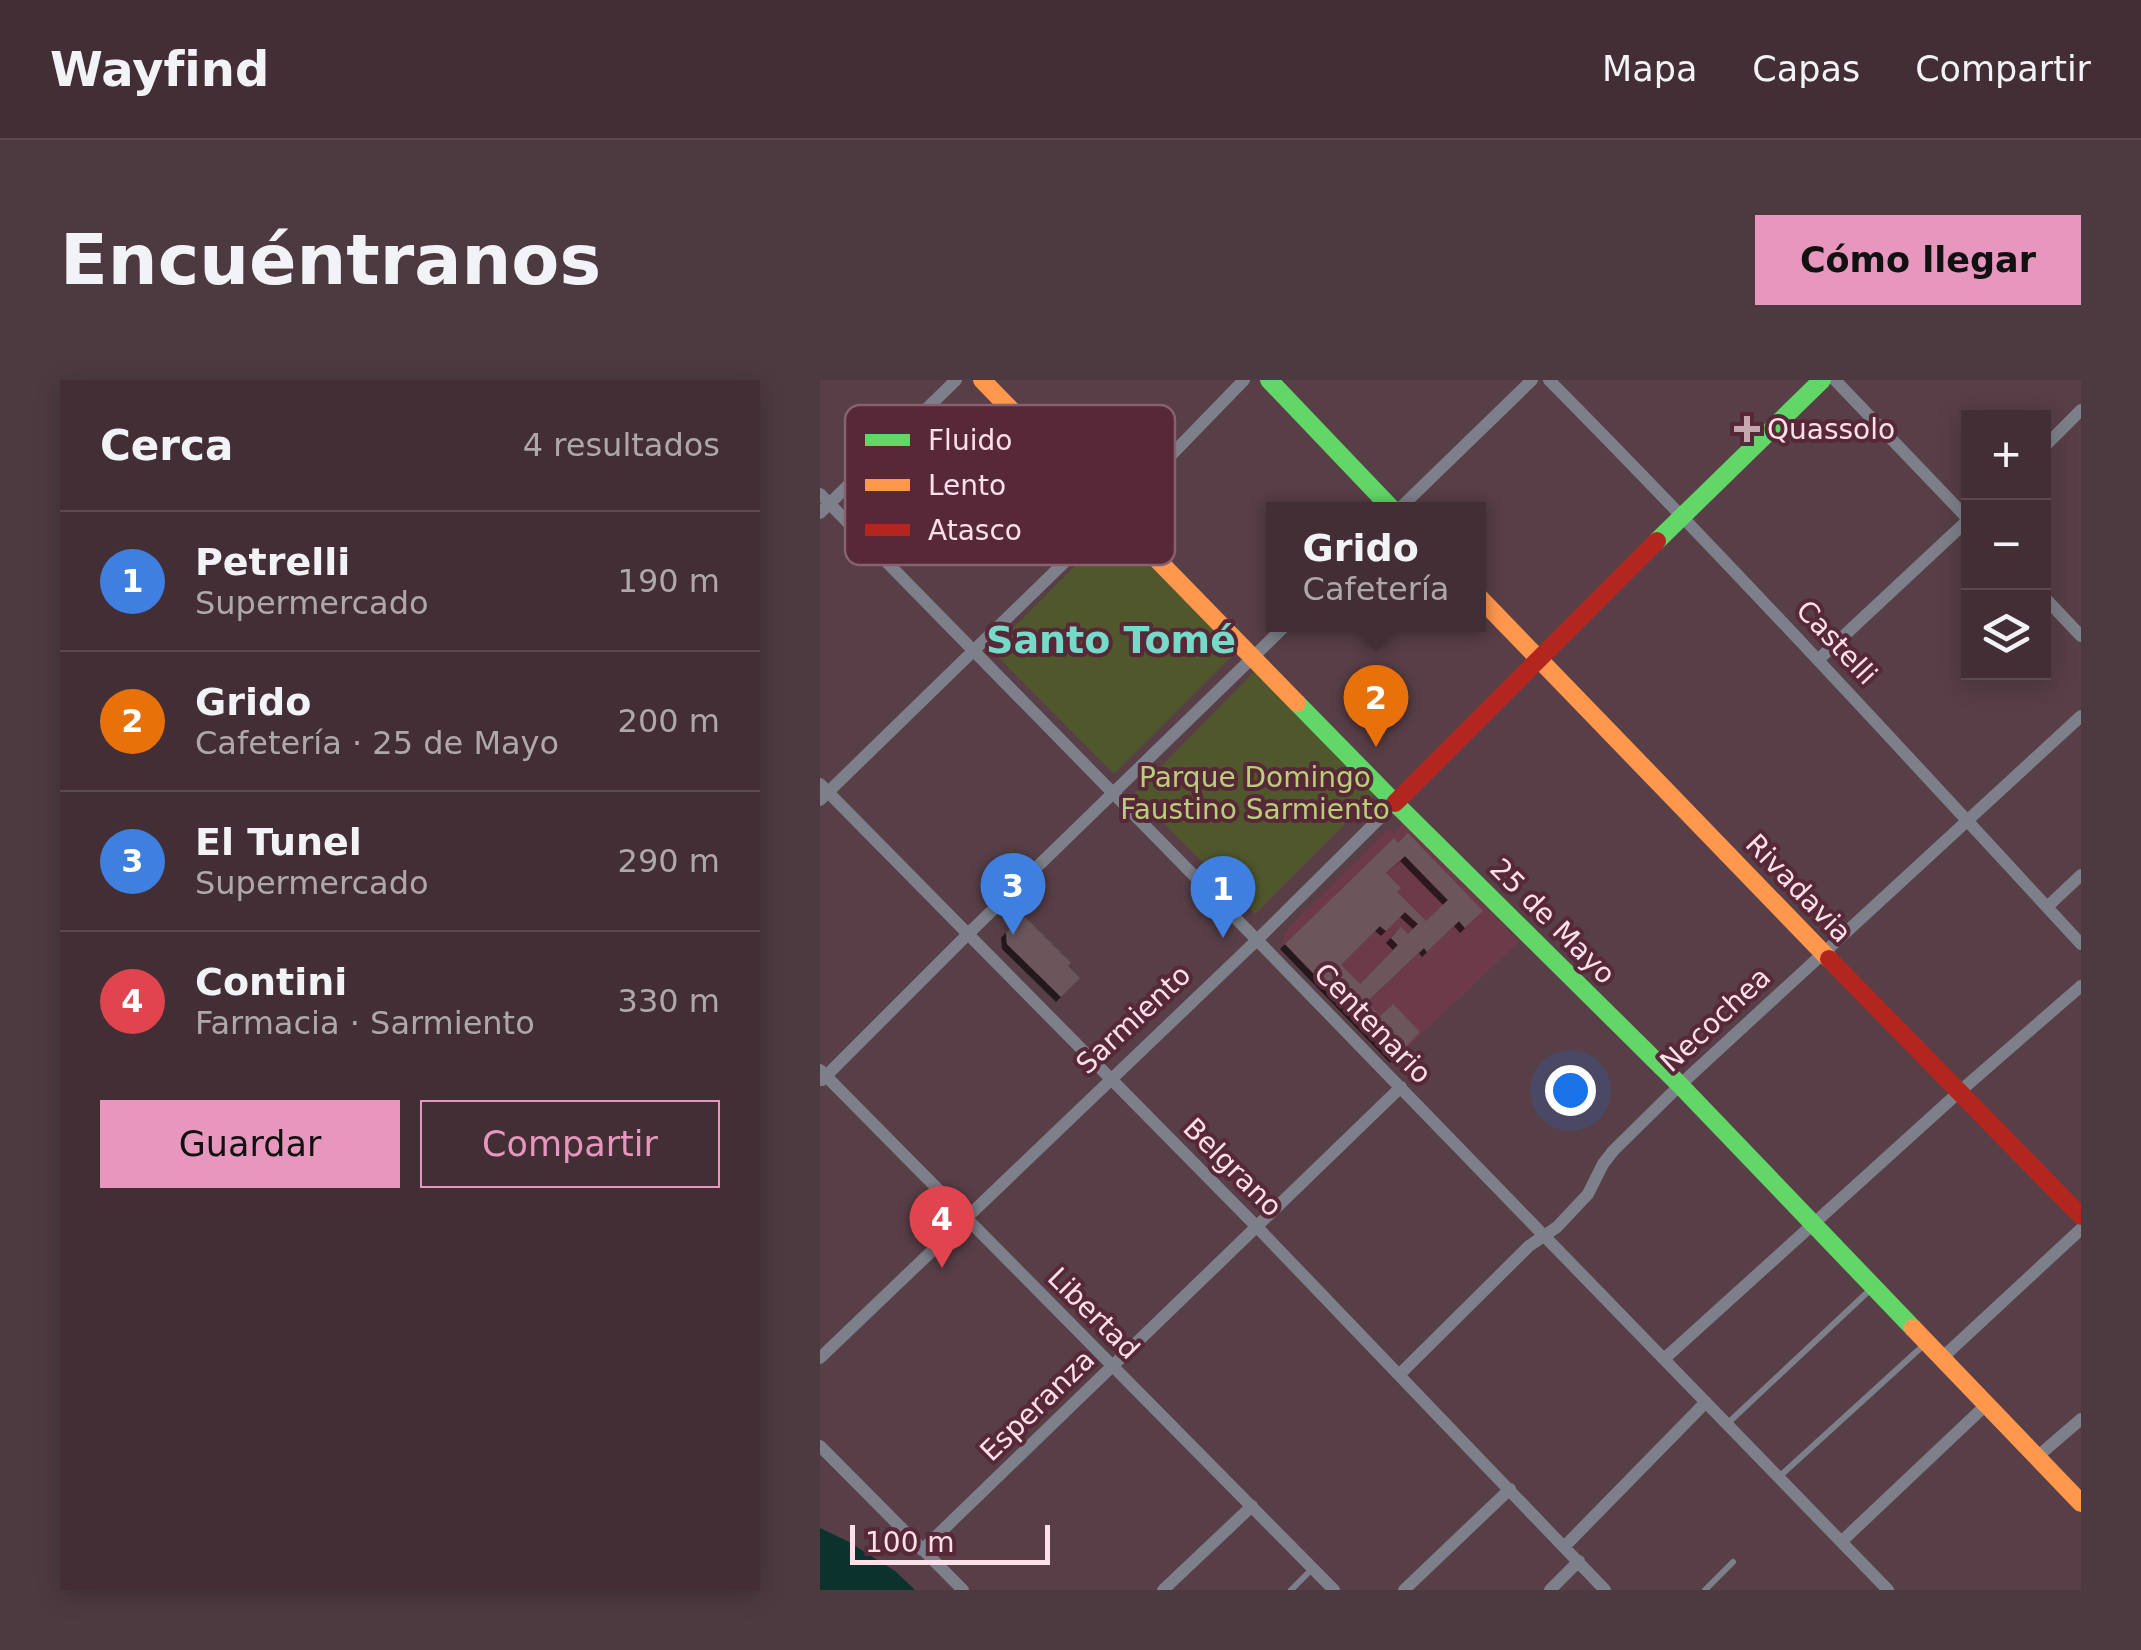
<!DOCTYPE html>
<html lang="es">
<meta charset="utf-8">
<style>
body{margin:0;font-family:"DejaVu Sans",sans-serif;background:#4c3a40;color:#f1f3f6}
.controls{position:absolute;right:30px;top:30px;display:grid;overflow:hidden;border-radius:0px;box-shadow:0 5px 25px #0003}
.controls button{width:90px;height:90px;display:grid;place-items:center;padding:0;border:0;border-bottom:2px solid #5a4a4f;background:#422e34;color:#f1f3f6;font:50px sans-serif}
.scale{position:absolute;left:30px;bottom:25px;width:200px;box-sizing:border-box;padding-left:10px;border:5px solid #ffe0e8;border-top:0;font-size:28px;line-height:35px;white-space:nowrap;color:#ffe0e8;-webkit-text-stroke:8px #572938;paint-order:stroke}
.you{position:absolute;left:750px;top:710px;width:35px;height:35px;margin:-25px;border:8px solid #fff;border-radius:50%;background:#1a73e8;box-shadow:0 0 0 15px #1a73e833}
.badge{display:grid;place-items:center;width:65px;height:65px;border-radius:50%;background:#e797bd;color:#fff;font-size:32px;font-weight:700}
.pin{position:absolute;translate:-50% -82px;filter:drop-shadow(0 2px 5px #0008)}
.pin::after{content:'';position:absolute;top:52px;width:35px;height:30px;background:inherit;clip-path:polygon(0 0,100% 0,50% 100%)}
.popup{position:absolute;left:446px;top:122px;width:220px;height:130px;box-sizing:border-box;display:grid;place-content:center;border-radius:0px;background:#422e34;filter:drop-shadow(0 2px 8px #0005);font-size:32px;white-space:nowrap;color:#aea8ac}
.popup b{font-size:38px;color:#f1f3f6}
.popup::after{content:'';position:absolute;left:50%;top:100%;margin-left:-20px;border:20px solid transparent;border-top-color:#422e34}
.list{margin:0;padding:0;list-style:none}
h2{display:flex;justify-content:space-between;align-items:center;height:130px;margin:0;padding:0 40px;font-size:42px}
h2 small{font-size:32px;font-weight:400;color:#aea8ac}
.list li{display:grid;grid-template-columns:65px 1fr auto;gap:30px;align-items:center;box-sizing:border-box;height:140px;padding:0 40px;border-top:2px solid #5a4a4f}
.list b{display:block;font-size:38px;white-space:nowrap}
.list p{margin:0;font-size:32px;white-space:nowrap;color:#aea8ac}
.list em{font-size:32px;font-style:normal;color:#aea8ac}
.actions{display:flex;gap:20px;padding:30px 40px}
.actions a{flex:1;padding:22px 0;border:2px solid #e797bd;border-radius:0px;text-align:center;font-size:35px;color:#e797bd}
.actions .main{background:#e797bd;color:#111}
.icon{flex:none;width:55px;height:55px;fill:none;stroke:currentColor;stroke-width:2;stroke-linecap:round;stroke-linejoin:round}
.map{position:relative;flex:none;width:1261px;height:1210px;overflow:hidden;border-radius:0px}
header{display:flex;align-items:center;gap:60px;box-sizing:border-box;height:140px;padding:0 50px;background:#422e34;border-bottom:2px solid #5a4a4f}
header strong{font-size:48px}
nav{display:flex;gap:55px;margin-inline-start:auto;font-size:35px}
.intro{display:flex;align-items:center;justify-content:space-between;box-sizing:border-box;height:240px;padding:0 60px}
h1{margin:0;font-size:70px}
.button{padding:25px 45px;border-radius:0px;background:#e797bd;color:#111;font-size:35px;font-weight:700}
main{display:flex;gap:60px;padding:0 60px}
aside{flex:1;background:#422e34;border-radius:0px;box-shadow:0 5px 25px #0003}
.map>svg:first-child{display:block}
</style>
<header>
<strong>Wayfind</strong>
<nav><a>Mapa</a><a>Capas</a><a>Compartir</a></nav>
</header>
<div class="intro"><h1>Encuéntranos</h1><a class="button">Cómo llegar</a></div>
<main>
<aside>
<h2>Cerca<small>4 resultados</small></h2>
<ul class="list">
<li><span class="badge" style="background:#3f7fe0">1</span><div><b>Petrelli</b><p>Supermercado</p></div><em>190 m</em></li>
<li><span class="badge" style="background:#e8710a">2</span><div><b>Grido</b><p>Cafetería · 25 de Mayo</p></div><em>200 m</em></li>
<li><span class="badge" style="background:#3f7fe0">3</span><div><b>El Tunel</b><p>Supermercado</p></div><em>290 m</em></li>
<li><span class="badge" style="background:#e0444e">4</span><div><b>Contini</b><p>Farmacia · Sarmiento</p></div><em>330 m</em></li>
</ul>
<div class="actions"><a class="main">Guardar</a><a>Compartir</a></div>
</aside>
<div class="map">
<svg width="1261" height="1210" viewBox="0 0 1261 1210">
<defs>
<filter id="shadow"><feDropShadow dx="-5" dy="5" stdDeviation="0" flood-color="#0009"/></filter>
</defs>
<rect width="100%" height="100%" fill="#583e46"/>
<path fill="#6d3a4a" d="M584,442l115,120 -125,118 -112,-117 5,-14 102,-100 5,4z"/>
<path fill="#51572c" d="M294,147l123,124 -123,123 -123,-124z
M435,291l122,121 -122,122 -121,-120z"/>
<path fill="#0b322d" d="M0,1148l29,14 46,29 20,19h-95z"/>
<path fill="#6c565c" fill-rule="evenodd" filter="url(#shadow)" d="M588,453l75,78 -18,17 -6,-7 -32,31 -3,-4 -57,54 13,14 13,-12 27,28 -25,26 -110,-114 109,-106 4,5zM585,476l43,44 -22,21 -29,-29 4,-4 -15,-15zM585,532l13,12 -10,10 -7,-7 -10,11 7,7 -38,39 -19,-19 39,-39 6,5z
M203,535l48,48 -3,3 12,12 -19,19 -54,-53 -1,-11z"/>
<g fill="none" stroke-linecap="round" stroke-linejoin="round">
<path stroke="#7d808a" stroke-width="6" d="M908,1043l144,-135
M960,1096l146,-133
M471,1210l21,-21
M885,1210l28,-28"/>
<path stroke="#7d808a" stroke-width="12" d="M729,0c182,184 357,374 532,564
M1015,0l133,139
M1224,67l37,-37
M0,114l437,446 631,650
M578,130l134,-130
M0,133l136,-133
M1224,217l37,39
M999,279l149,-139
M0,404l437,443 348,363
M0,420l294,-286 130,-134
M1227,527l34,-32
M0,690l514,520
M2,700l146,-146 318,-309
M0,978l437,-418 138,-137
M1122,978l139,-129
M844,979l294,-266 123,-107
M580,994l129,-128 28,-19 31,-33 15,-30 10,-13 67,-66 401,-369
M0,1066l143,144
M1217,1077l44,-38
M1021,1162l146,-138
M744,1167l142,-145
M102,1170l479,-463
M343,1210l89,-84
M584,1210l106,-101
M730,1210l29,-29"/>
<path stroke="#63d668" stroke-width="18" d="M449,0l124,130
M837,161l165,-161
M477,323l98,100 285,282 233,243"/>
<path stroke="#ff974d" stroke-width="18" d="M162,0l315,323
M658,216l351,363
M1093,948l168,175"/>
<path stroke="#b3261e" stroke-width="18" d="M575,423l262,-262
M1009,579l252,257"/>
</g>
<path fill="#c5a7af" stroke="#572938" stroke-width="4" d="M922 34h10v10h10v10h-10v10h-10v-10h-10v-10h10z"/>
<g text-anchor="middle" stroke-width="8" stroke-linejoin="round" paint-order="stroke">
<g font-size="28" fill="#ffe0e8" stroke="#572938" text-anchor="start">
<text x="947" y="59">Quassolo</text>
</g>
<g font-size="28" fill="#ffe0e8" stroke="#572938">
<text transform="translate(1017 262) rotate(47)" y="10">Castelli</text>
<text transform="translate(979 508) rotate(46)" y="10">Rivadavia</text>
<text transform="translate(733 541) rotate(45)" y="10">25 de Mayo</text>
<text transform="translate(313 639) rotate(-43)" y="10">Sarmiento</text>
<text transform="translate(895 639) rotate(-43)" y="10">Necochea</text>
<text transform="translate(553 643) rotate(46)" y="10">Centenario</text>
<text transform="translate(413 787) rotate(45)" y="10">Belgrano</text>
<text transform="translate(274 933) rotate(45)" y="10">Libertad</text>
<text transform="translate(217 1025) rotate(-44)" y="10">Esperanza</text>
</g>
<g font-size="28" fill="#bace79" stroke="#572938">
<text x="435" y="407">Parque Domingo<tspan x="435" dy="32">Faustino Sarmiento</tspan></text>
</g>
<g font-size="38" font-weight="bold" fill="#75dac7" stroke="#572938">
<text x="291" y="273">Santo Tomé</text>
</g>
</g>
<rect x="25" y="25" width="330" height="160" rx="15" fill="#572938" stroke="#89606d" stroke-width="2.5"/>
<rect x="45" y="54" width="45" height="12" fill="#63d668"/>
<rect x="45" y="99" width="45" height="12" fill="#ff974d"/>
<rect x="45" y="144" width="45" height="12" fill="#b3261e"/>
<g font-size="28" fill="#ffe0e8">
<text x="108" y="70">Fluido</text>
<text x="108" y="115">Lento</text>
<text x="108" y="160">Atasco</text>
</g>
</svg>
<div class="controls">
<button>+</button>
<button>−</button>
<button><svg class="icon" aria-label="layers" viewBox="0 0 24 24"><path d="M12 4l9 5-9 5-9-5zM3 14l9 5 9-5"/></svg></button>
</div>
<div class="scale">100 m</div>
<div class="you"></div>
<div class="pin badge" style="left:403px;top:558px;background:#3f7fe0">1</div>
<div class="pin badge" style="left:556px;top:367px;background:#e8710a">2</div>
<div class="popup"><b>Grido</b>Cafetería</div>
<div class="pin badge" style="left:193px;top:555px;background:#3f7fe0">3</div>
<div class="pin badge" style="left:122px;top:888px;background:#e0444e">4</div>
</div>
</main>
